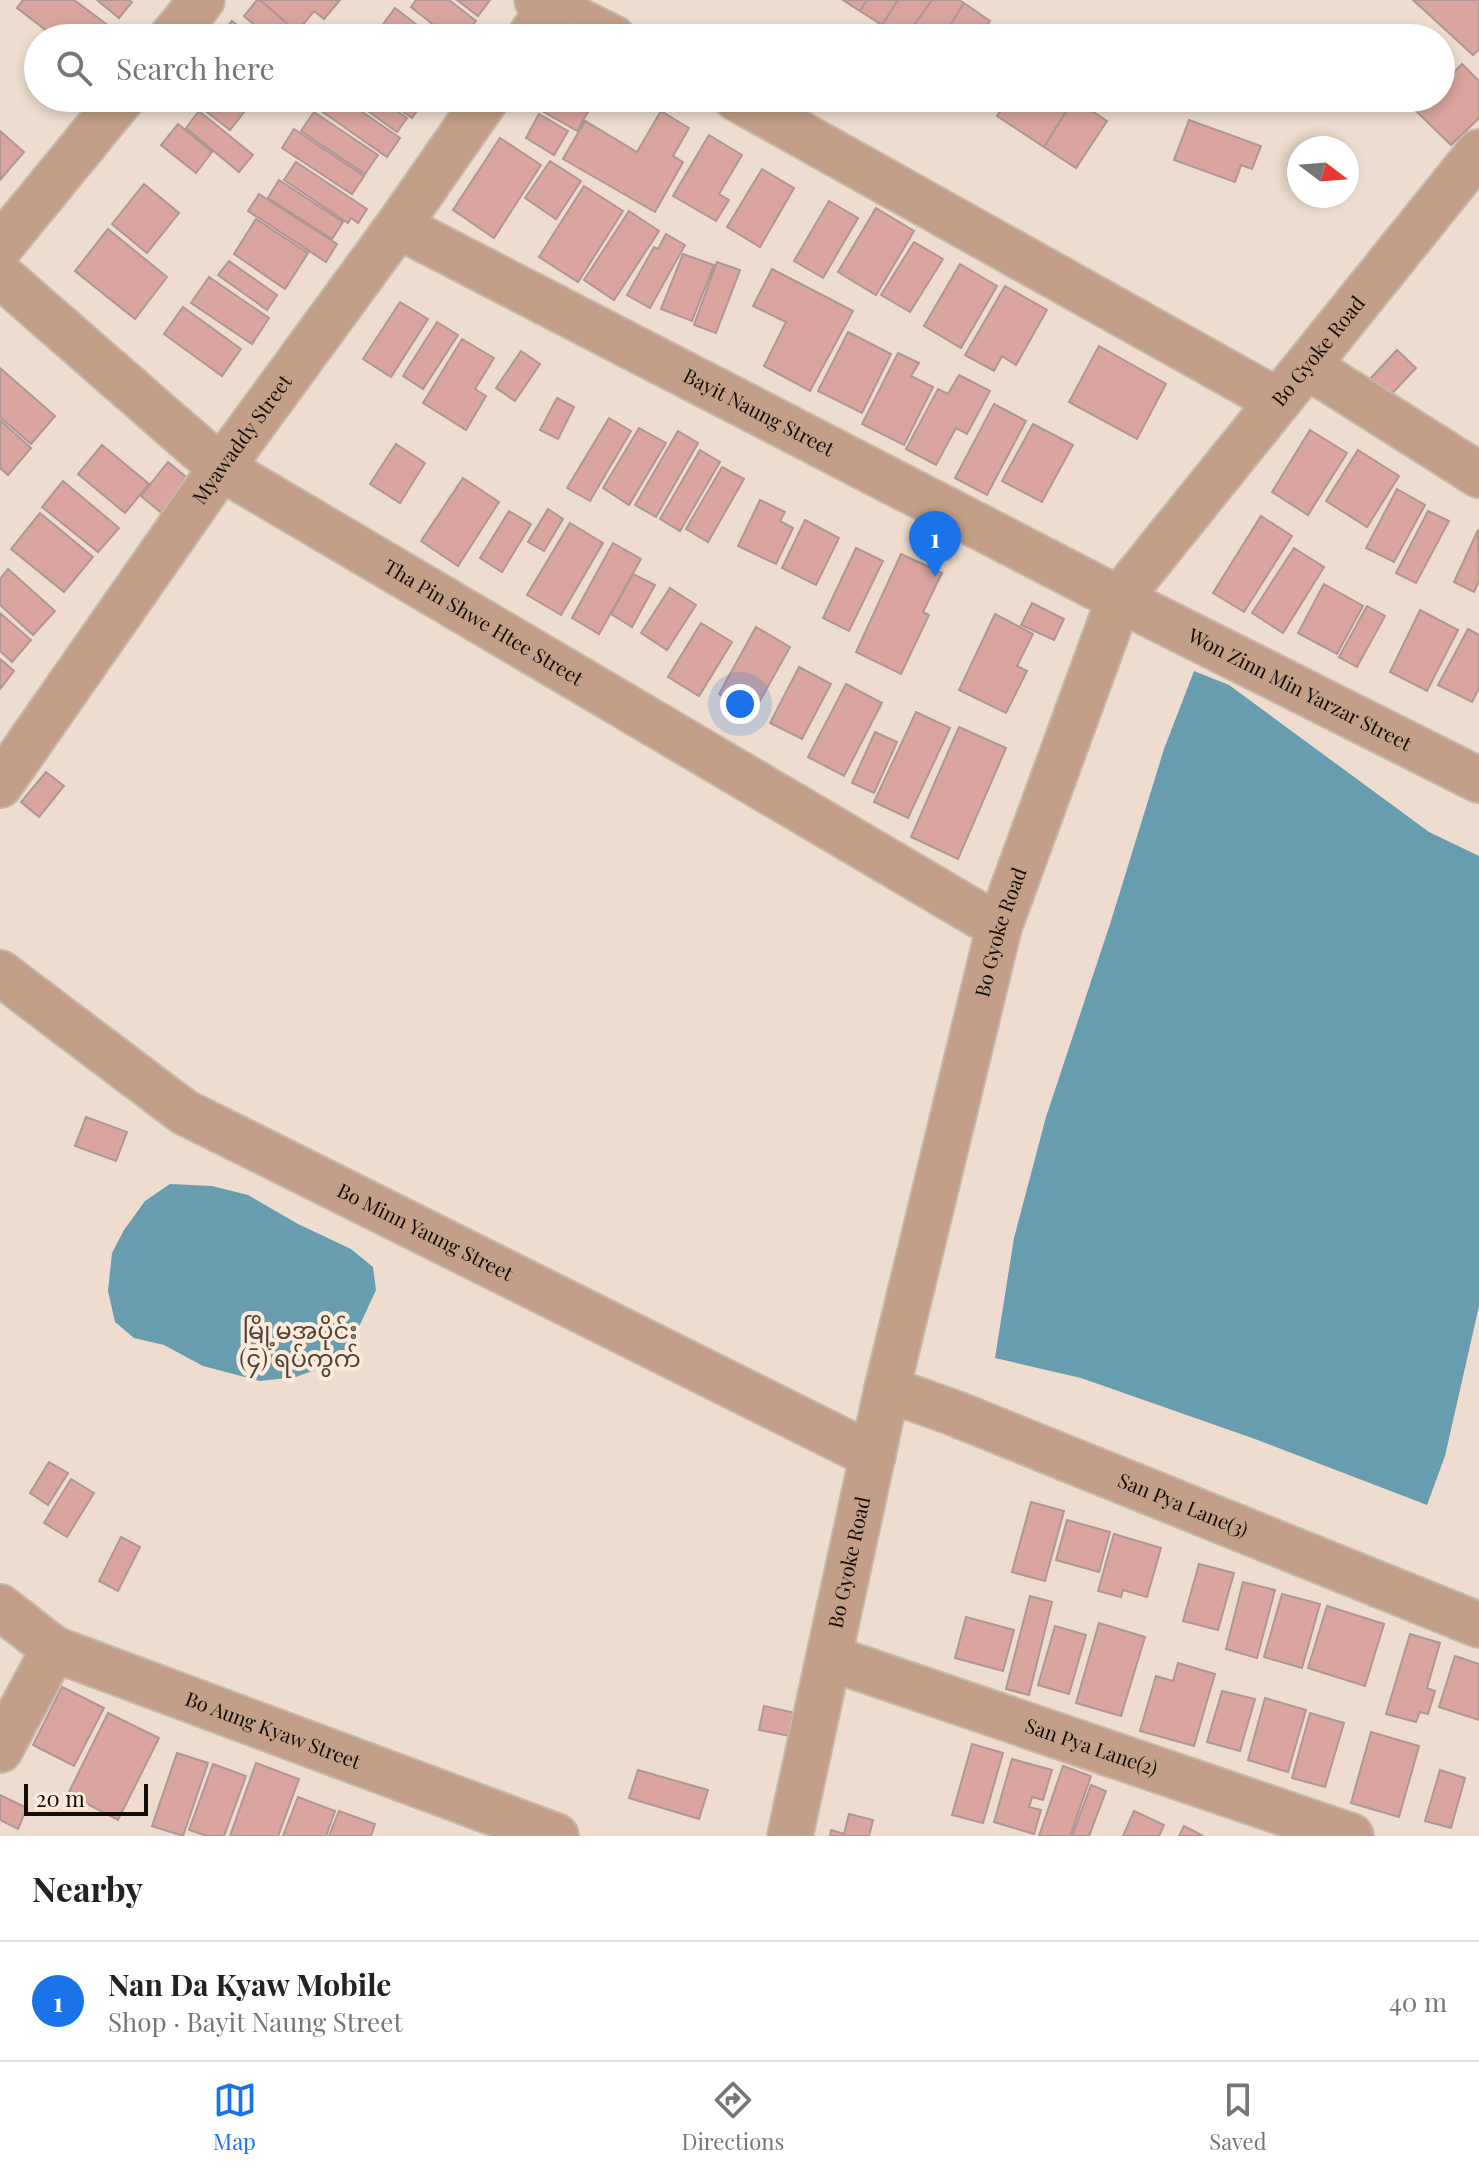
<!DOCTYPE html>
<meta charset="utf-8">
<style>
body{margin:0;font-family:"Playfair Display","Noto Sans Myanmar",serif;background:#f2f2f2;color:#222}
.compass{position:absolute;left:1287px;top:136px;width:72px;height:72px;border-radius:50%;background:#fff;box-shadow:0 4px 12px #0003;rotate:106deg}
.scale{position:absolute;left:24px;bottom:20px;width:124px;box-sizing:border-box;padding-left:8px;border:4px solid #120d08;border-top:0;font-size:22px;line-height:28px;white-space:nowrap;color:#120d08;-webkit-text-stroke:6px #fceadb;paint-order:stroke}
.you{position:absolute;left:740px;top:704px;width:28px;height:28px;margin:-20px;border:6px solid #fff;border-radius:50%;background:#1a73e8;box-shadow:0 0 0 12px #1a73e833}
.badge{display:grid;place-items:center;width:52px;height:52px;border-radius:50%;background:#1a73e8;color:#fff;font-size:26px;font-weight:700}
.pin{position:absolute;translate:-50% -66px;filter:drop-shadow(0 2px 4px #0008)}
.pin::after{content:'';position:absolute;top:42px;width:28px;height:24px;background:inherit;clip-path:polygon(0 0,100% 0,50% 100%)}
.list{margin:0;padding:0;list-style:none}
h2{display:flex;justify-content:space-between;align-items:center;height:104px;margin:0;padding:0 32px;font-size:34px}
h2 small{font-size:26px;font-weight:400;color:#767676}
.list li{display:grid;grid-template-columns:52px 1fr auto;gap:24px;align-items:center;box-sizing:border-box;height:120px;padding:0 32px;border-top:2px solid #e0e0e0}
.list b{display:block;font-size:30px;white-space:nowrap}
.list p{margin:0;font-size:26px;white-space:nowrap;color:#767676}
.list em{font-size:26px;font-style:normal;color:#767676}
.icon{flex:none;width:44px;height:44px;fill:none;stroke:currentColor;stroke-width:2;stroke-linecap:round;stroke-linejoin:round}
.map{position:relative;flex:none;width:1479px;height:1836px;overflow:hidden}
.search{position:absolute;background:#fff;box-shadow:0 4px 12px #0003;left:24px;right:24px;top:24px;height:88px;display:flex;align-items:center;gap:20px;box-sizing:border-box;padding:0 28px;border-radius:44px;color:#767676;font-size:30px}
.sheet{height:224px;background:#fff}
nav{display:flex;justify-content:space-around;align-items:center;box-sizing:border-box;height:112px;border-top:2px solid #e0e0e0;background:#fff;font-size:22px;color:#767676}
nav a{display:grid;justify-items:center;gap:4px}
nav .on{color:#1a73e8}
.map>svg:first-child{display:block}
</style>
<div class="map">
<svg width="1479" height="1836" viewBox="0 0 1479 1836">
<rect width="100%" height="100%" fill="#eeddce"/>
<path fill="#679daf" d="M1194,671l35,14 200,147 50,24v450l-34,150 -18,49 -172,-66 -174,-61 -86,-20 19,-120 32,-121 65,-196 53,-172z
M170,1184l42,2 36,9 50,29 53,25 22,18 3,23 -29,63 -22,13 -29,11 -36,4 -57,-15 -39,-21 -30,-7 -19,-16 -7,-31 4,-38 12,-23 21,-29z"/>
<path fill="#d9a59e" stroke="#ae9794" stroke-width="2" d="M23,0h51l43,32 -5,6h-56l-39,-30z
M97,0h32l3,2 -13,16z
M257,0h3l37,32 -5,6h-22l-26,-22z
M260,0h80l-16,19 -10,-8 -17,21z
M416,0h33l27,21 -13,17h-13l-39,-31z
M457,0h33l-12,16z
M843,0h24l-7,11z
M867,0h31l-16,25 -22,-14z
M898,0h34l-27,38h-4l-19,-13z
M932,0h27l5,3 -22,35h-37z
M1413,0h66v49l-6,6z
M964,3l26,18 -3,5 -8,12h-37z
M395,8l39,30h-61z
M232,21l22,17h-36z
M987,26l18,12h-26z
M1462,64l17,17v37l-28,27 -36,-35 12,-12h14v-13z
M189,98h66l-25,32z
M329,98h13l58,40 -13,19 -67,-47z
M357,98h21l29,20 -10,14 -43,-31z
M384,98h42l-14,20z
M534,98h62l-19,33 -47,-27z
M1009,98h55l7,5 -27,44 -47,-31z
M1074,99l33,22 -31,47 -32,-21z
M199,111l54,44 -14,17 -53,-44z
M661,111l28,17 -16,28 10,6 -28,50 -92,-53 22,-38 52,31z
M314,112l64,43 -13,19 -64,-43z
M539,114l29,17 -14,24 -28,-17z
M1189,120l72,26 -9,23 -11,-4 -6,17 -61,-22z
M178,124l34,28 -16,21 -35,-28z
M294,129l70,47 -12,18 -70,-46z
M0,131l24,21 -24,28z
M709,135l33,20 -23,39 10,6 -13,21 -43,-25z
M500,138l41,27 -47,73 -41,-28z
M550,161l31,20 -25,38 -31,-21z
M296,162l71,47 -9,14 -7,-5 -3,5 -64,-43z
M762,169l32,19 -34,59 -33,-20z
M279,180l64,42 -11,17 -64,-41z
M144,184l35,29 -32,40 -35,-29z
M584,186l39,25 -45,71 -39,-25z
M259,194l78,50 -11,18 -78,-51z
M829,201l29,17 -35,60 -29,-17z
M876,208l38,23 -38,64 -38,-23z
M629,211l30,20 -45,69 -30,-20z
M256,219l52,34 -23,36 -51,-35z
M108,229l59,48 -32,42 -60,-48z
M666,234l19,11 -35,63 -23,-13 27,-48 4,2z
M914,242l29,17 -33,53 -29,-17z
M683,254l31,11 -22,56 -31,-12z
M229,261l48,34 -10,15 -49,-35z
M717,262l23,8 -24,63 -22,-8z
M960,264l37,22 -36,62 -37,-22z
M772,269l81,42 -43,80 -46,-25 22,-44 -33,-16z
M209,277l60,41 -17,26 -61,-41z
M1005,286l42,24 -31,55 -14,-9 -8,15 -29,-16z
M400,302l28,17 -37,58 -28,-18z
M183,307l58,42 -19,27 -58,-42z
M437,322l21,13 -35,54 -20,-13z
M848,332l43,22 -29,59 -44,-22z
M462,339l32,19 -19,31 11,7 -20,34 -43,-27z
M1099,346l67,38 -29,55 -68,-37z
M1397,350l19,18 -29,31 -19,-18z
M521,351l19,13 -25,37 -19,-13z
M898,353l21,10 -8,13 22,11 -29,58 -42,-21z
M0,368l55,48 -24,28 -31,-27z
M959,375l31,16 -23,43 -11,-6 -20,37 -30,-16 32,-60 10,5z
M557,398l17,9 -16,32 -18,-9z
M994,404l32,17 -39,74 -32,-17z
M609,418l22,13 -41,70 -23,-13z
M0,420l31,28 -23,27 -8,-7z
M1033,424l40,21 -31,57 -40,-21z
M639,428l27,15 -37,62 -26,-17z
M1310,430l37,23 -39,62 -36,-23z
M678,431l20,12 -42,74 -21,-12z
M396,444l29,19 -25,40 -30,-19z
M102,445l47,39 -24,29 -47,-39z
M700,450l20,12 -40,69 -20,-12z
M1358,450l41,26 -32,51 -41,-26z
M168,462l23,19 -27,34 -23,-19z
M722,467l22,12 -36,63 -22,-13z
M463,478l36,24 -41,64 -37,-25z
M63,481l56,47 -21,24 -56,-45z
M1397,489l28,16 -31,57 -28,-14z
M760,500l25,12 -5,9 13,7 -17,36 -38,-18z
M548,509l15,10 -19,32 -16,-9z
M509,511l22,13 -29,48 -22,-14z
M1428,511l21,10 -33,62 -20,-10z
M40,513l53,44 -29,35 -53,-43z
M1261,516l31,20 -48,76 -31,-19z
M805,520l34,18 -23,47 -34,-17z
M570,523l33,20 -42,72 -34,-20z
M1478,530l1,51 -5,11 -20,-10z
M613,543l28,16 -42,75 -27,-16z
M856,548l27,13 -34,70 -26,-13z
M1294,548l30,19 -41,66 -31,-20z
M901,554l41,19 -19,39 6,3 -28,59 -45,-22z
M8,569l47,42 -22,24 -33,-30v-26z
M633,574l22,11 -23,42 -21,-13z
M1324,584l39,22 -26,48 -39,-21z
M670,588l26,17 -29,45 -26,-17z
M1032,603l32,16 -10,21 -33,-15z
M1367,606l18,10 -28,51 -18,-10z
M1420,610l38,20 -31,61 -37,-19z
M0,613l31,27 -19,22 -12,-11z
M995,614l38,20 -16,32 10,5 -21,42 -47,-23z
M701,623l31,19 -33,54 -31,-19z
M756,627l34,20 -37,66 -34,-19z
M1468,629l11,6v53l-7,14 -34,-17z
M0,659l14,12 -14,18z
M799,667l32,17 -29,55 -32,-16z
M846,684l36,19 -38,73 -36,-19z
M916,712l34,16 -42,90 -34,-16z
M959,727l47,21 -48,111 -47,-22z
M875,732l22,10 -23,51 -22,-10z
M46,772l18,14 -25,31 -18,-15z
M86,1117l41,15 -11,29 -41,-15z
M49,1462l19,11 -20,32 -18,-12z
M71,1479l23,14 -27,44 -23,-14z
M1031,1502l33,9 -19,70 -33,-9z
M1067,1520l43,12 -11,40 -43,-12z
M1114,1534l47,14 -14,49 -24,-7 -2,7 -23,-6z
M121,1537l19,10 -22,44 -19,-10z
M1199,1564l35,9 -16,57 -35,-9z
M1243,1582l32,8 -18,68 -31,-9z
M1282,1594l38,10 -18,64 -38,-11z
M1030,1596l22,6 -23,93 -23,-6z
M1327,1606l57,18 -19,62 -57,-18z
M966,1617l48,13 -11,41 -48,-13z
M1099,1623l46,14 -24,79 -45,-13z
M1055,1626l31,9 -17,59 -31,-9z
M1410,1634l30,9 -13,45 8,3 -7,23 -8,-2 -4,10 -30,-8z
M1455,1656l24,8v56l-40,-13z
M1178,1663l37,11 -21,72 -54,-15 16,-55 17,5z
M62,1687l42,21 -30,58 -41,-21z
M1222,1691l33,8 -15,52 -33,-9z
M1265,1698l41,12 -18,62 -40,-12z
M764,1706l31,7 -5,23 -31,-6z
M108,1713l51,25 -41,82 -50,-26z
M1310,1713l34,10 -19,64 -33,-9z
M1371,1732l48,14 -20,71 -48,-14z
M972,1744l31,9 -20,70 -31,-8z
M177,1753l31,10 -25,73 -31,-10z
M1012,1759l40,11 -9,30 -11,-3 -3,10 12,3 -7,24 -40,-12z
M256,1763l43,16 -21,57h-48z
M213,1764l33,12 -22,60h-17l-18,-6z
M1063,1766l28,10 -21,60h-31z
M638,1770l70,20 -9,29 -70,-21z
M1440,1770l25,8 -14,50 -26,-7z
M1091,1785l15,6 -17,45h-17z
M0,1795l27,13 -9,21 -18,-9z
M298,1797l37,14 -9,25h-43z
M339,1811l36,13 -4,12h-42z
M1134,1811l30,14 -5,11h-36z
M849,1814l24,6 -4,16h-39l1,-6 13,4z
M1184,1826l19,10h-24z"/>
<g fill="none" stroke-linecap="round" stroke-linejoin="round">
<defs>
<g id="street">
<path d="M537,0l76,38"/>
<path d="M171,38l31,-38"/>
<path d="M529,38l21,-31"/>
<path d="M736,98l542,303"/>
<path id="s1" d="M398,226l721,373 360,181"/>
<path d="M0,247l122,-149"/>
<path id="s2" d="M0,275l221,193 778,459"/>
<path d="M1307,366l172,109"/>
<path id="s3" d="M0,785l221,-317 177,-242 89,-128"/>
<path id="s4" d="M0,973l184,139 689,344"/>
<path id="s5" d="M887,1389l67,24 525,212"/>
<path id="s6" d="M0,1607l54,42 502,187"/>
<path id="s7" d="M830,1658l521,178"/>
<path d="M0,1750l54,-101"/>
<path id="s8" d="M790,1836l97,-447 112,-462 120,-328 360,-447"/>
</g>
</defs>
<use href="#street" stroke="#c6b8aa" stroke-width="48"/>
<use href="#street" stroke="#c29f86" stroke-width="44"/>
</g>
<g text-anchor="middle" stroke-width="8" stroke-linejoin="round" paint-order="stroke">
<g font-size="20" fill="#120d08" stroke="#fceadb">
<text dy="7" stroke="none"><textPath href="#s8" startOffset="1600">Bo Gyoke Road</textPath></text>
<text dy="7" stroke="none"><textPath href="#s1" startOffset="406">Bayit Naung Street</textPath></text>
<text dy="7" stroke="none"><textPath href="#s3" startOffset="422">Myawaddy Street</textPath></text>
<text dy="7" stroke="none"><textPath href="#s2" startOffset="598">Tha Pin Shwe Htee Street</textPath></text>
<text dy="7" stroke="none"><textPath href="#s1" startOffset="1014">Won Zinn Min Yarzar Street</textPath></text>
<text dy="7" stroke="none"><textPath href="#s8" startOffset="928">Bo Gyoke Road</textPath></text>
<text dy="7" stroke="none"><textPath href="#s4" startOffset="500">Bo Minn Yaung Street</textPath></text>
<text dy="7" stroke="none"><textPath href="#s5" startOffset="318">San Pya Lane(3)</textPath></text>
<text dy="7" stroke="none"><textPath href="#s8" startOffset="280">Bo Gyoke Road</textPath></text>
<text dy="7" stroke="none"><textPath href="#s6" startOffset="302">Bo Aung Kyaw Street</textPath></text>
<text dy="7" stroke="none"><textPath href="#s7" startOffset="276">San Pya Lane(2)</textPath></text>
</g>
<g font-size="24" fill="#514437" stroke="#fceadb">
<text x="300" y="1339">မြို့မအပိုင်း<tspan x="300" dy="28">(၄) ရပ်ကွက်</tspan></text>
</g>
</g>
</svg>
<svg class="compass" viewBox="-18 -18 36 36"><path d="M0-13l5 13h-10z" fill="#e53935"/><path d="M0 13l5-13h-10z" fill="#767676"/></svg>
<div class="scale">20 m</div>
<div class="you"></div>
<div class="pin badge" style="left:935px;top:577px">1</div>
<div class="search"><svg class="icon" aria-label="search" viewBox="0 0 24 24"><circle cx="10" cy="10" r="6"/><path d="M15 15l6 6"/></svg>Search here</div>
</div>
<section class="sheet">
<h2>Nearby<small></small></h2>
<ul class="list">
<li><span class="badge">1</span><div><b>Nan Da Kyaw Mobile</b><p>Shop · Bayit Naung Street</p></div><em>40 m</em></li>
</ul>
</section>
<nav>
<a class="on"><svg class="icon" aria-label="map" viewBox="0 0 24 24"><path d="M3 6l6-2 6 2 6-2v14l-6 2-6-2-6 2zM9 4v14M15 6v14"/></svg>Map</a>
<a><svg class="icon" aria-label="directions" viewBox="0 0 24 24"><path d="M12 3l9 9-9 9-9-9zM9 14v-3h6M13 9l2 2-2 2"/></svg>Directions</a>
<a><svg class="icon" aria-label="saved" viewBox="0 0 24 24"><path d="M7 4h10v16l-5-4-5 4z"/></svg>Saved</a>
</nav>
